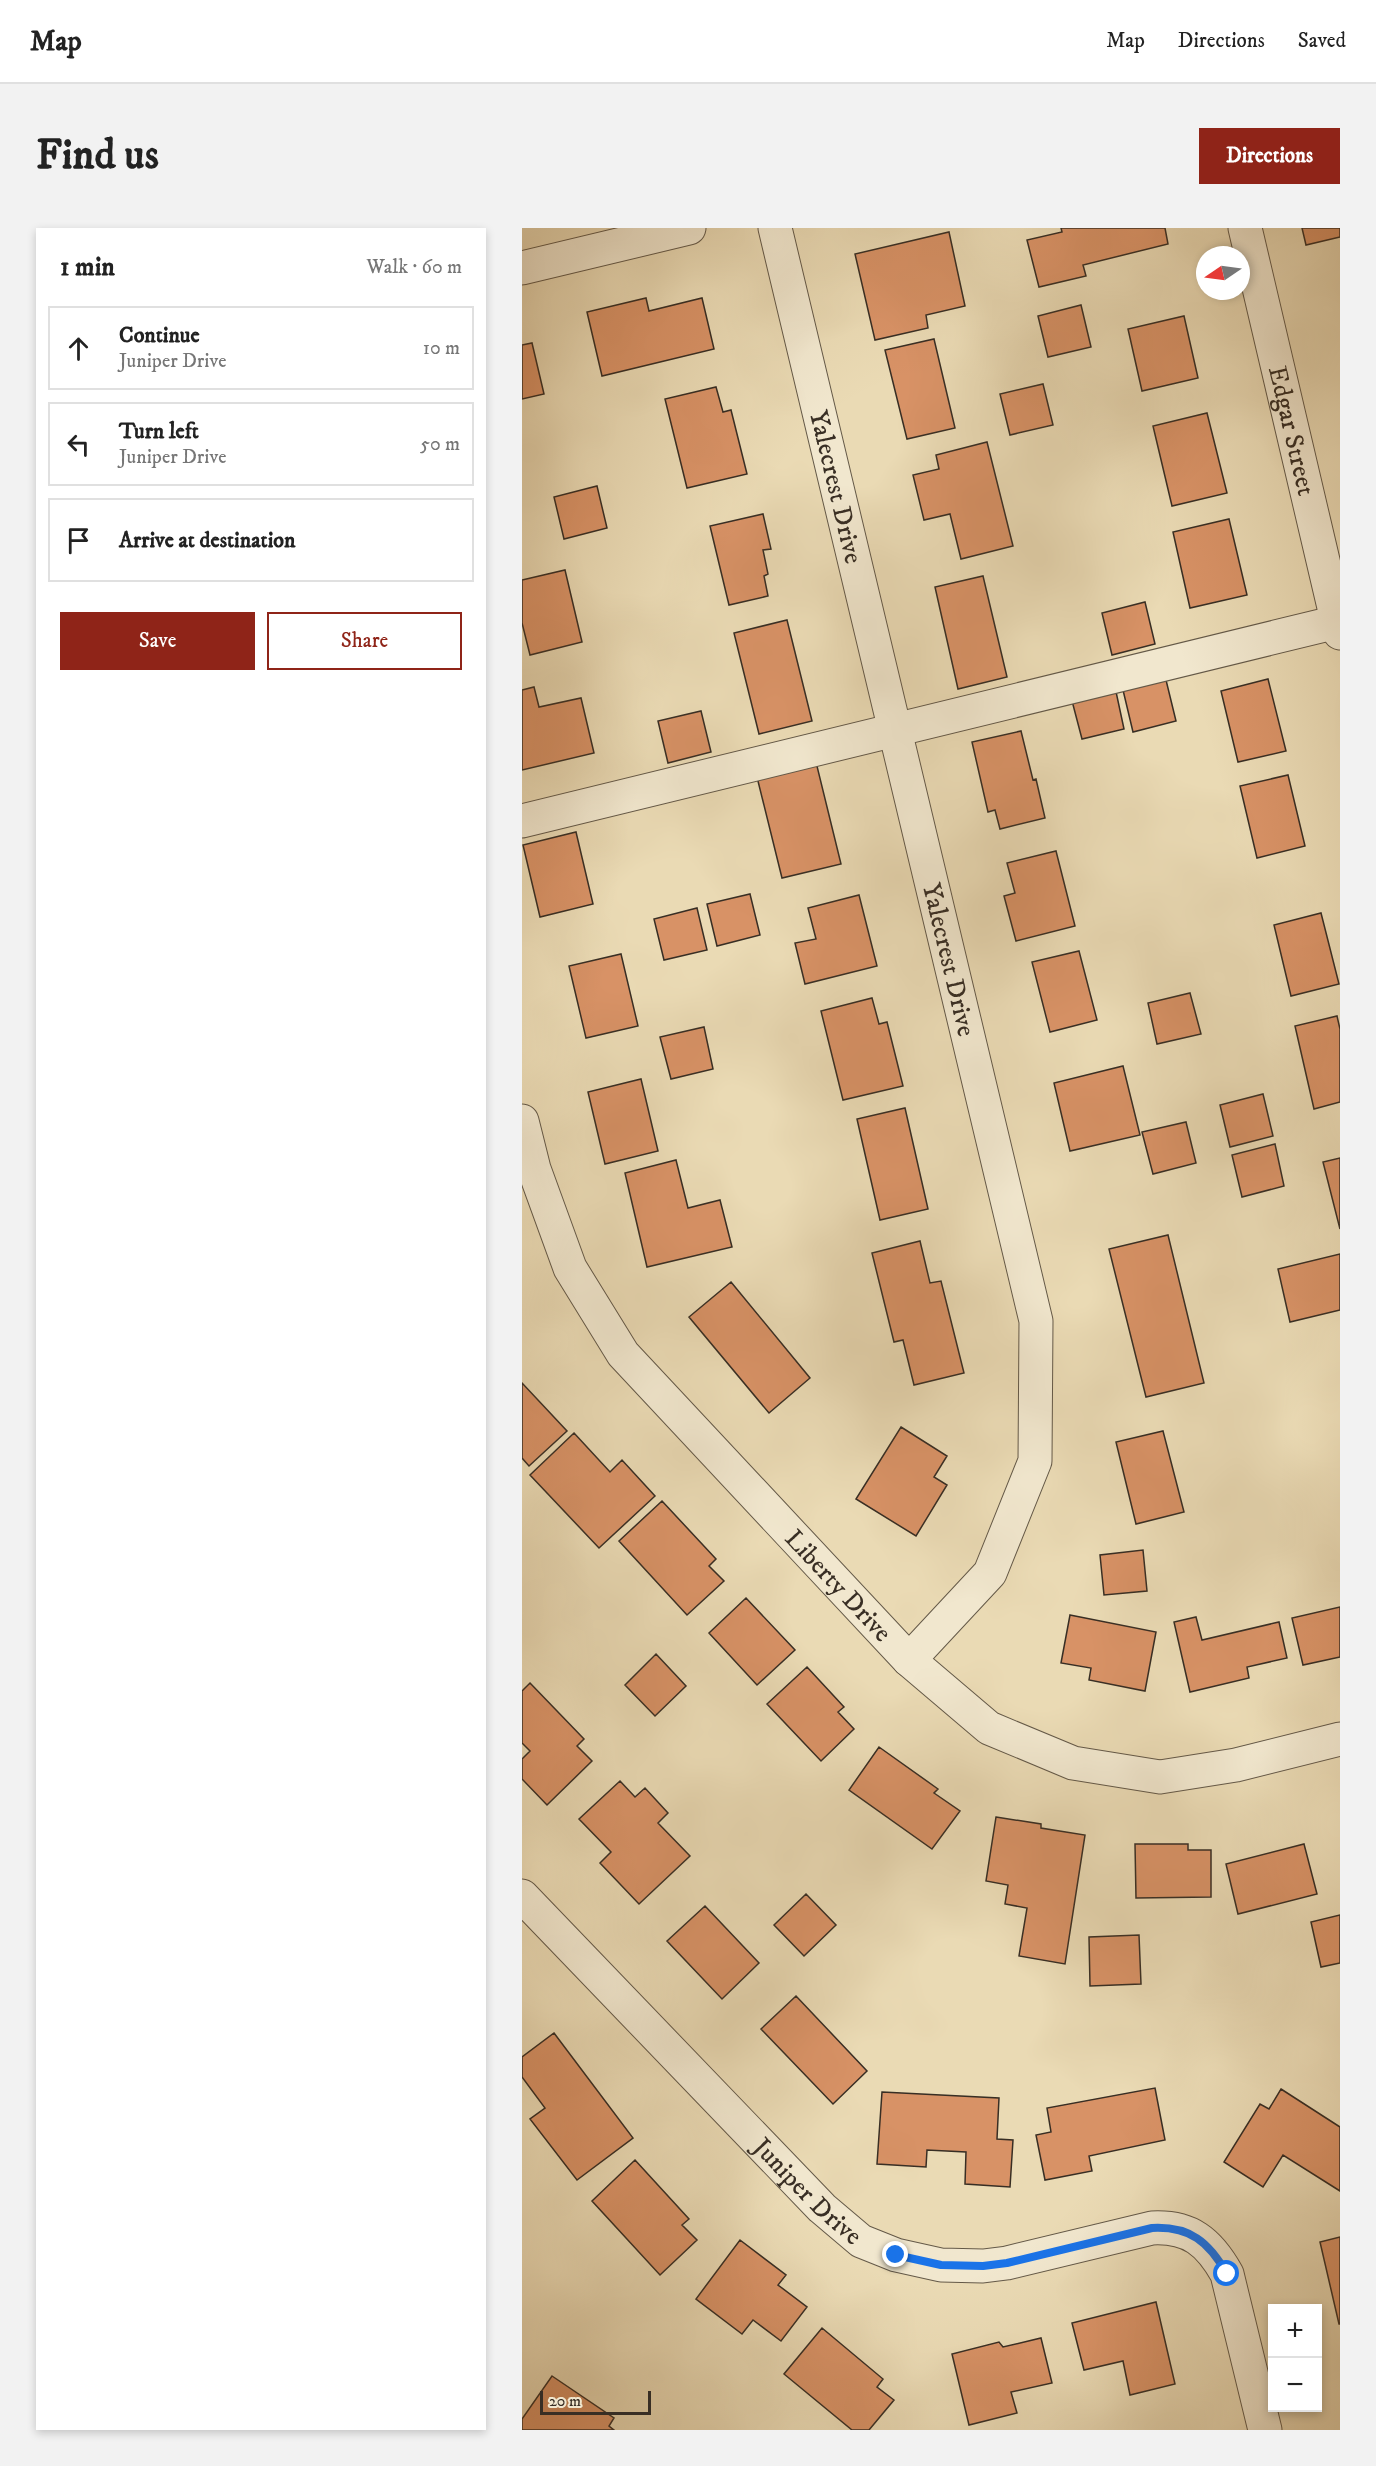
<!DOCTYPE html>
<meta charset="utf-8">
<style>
body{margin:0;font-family:"IM FELL DW Pica",serif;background:#f2f2f2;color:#222}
.controls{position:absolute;right:18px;bottom:18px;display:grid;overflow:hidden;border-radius:0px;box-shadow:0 3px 9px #0003}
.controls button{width:54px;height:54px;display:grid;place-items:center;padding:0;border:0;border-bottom:2px solid #e0e0e0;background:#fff;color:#222;font:30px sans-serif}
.compass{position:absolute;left:674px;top:18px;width:54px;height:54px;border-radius:50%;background:#fff;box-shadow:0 3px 9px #0003;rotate:257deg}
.scale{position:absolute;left:18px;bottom:15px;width:111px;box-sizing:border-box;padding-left:6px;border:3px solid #382e24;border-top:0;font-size:16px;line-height:21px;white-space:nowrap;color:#382e24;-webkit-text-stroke:4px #f1e7ce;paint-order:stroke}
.stop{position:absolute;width:18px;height:18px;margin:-14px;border:4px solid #1a73e8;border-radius:50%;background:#fff}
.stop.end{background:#1a73e8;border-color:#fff;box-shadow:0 2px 6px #0008}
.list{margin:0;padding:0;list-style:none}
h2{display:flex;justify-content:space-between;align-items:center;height:78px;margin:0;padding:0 24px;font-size:26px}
h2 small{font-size:20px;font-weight:400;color:#767676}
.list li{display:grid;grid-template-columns:39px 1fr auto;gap:18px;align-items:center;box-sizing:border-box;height:84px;margin:0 12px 12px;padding:0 12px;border:2px solid #e0e0e0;border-radius:0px}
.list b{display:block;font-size:22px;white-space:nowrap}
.list p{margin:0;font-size:20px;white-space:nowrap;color:#767676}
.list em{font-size:20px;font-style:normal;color:#767676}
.actions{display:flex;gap:12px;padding:18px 24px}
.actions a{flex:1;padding:14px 0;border:2px solid #8f2418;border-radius:0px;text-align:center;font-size:21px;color:#8f2418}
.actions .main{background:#8f2418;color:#fff}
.icon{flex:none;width:33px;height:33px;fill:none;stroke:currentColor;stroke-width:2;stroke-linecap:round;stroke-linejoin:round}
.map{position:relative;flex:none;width:818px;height:2202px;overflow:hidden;border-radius:0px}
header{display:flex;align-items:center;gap:36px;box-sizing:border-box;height:84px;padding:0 30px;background:#fff;border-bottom:2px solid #e0e0e0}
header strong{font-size:28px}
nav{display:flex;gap:33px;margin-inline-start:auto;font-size:21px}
.intro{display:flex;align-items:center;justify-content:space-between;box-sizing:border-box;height:144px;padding:0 36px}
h1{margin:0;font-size:42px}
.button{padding:15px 27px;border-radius:0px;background:#8f2418;color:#fff;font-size:21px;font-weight:700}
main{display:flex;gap:36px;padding:0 36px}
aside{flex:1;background:#fff;border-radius:0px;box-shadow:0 3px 9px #0003}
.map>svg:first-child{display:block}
</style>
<header>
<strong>Map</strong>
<nav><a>Map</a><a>Directions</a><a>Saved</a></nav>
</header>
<div class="intro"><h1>Find us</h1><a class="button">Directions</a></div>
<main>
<aside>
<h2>1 min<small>Walk · 60 m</small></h2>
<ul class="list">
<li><svg class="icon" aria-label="ahead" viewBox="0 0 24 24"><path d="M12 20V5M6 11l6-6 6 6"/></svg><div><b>Continue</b><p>Juniper Drive</p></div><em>10 m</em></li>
<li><svg class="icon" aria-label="left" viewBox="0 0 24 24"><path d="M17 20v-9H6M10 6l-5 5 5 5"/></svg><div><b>Turn left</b><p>Juniper Drive</p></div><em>50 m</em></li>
<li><svg class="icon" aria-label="arrive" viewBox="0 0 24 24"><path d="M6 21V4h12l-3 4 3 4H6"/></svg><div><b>Arrive at destination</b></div></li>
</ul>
<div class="actions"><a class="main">Save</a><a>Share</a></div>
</aside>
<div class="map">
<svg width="818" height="2202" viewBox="0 0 818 2202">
<rect width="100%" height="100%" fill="#eadab4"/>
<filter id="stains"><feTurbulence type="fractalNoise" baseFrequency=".00333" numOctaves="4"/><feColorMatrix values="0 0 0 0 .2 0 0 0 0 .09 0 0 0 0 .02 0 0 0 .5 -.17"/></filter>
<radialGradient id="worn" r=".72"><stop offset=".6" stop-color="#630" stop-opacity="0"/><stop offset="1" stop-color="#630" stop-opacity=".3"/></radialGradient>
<path fill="#d89266" stroke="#382e24" stroke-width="1.5" d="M539,0h104l3,16 -85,21 3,11 -47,11 -12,-47 35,-8z
M780,0h38v9l-34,8z
M427,4l16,74 -39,9 2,13 -53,12 -20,-86z
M124,70l3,13 53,-13 12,51 -112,27 -15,-64z
M559,77l10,42 -43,10 -10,-41z
M662,88l14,62 -56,13 -14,-62z
M412,111l21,89 -48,11 -22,-89z
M10,115l12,51 -22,5v-54z
M521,156l10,41 -43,10 -10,-41z
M194,159l7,25 8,-2 16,64 -60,14 -22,-89z
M685,185l20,80 -55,13 -19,-80z
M465,214l26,104 -52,13 -11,-45 -26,6 -11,-45 26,-6 -3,-14z
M75,258l10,42 -43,11 -10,-42z
M241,286l8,35 -8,1 5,24 -4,2 4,20 -39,9 -19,-79z
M707,291l18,76 -57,13 -17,-76z
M43,342l17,72 -52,13 -8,-32v-43z
M461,348l24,101 -49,12 -23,-102z
M623,374l10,42 -43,11 -10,-42z
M265,392l25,101 -53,13 -25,-101z
M746,451l18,72 -48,11 -17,-71z
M644,452l10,41 -43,11 -10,-42z
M12,459l5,20 42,-9 13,55 -72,17v-80z
M593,459l9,42 -42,10 -11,-42z
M179,483l10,41 -43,11 -10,-42z
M499,503l12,49 3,-1 9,39 -45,11 -5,-19 -7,2 -16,-70z
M293,530l26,106 -59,14 -26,-105z
M766,547l17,71 -48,12 -17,-72z
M54,604l17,72 -53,13 -17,-72z
M534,623l19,75 -59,15 -12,-45 11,-3 -8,-30z
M228,666l10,41 -43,11 -10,-42z
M337,667l18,71 -72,18 -10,-41 21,-4 -8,-31z
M175,680l10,42 -43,10 -10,-41z
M799,685l18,71 -48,12 -17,-71z
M557,723l18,69 -47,12 -18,-70z
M99,726l17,72 -52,12 -17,-72z
M668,765l11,41 -44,10 -9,-41z
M350,770l7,26 8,-2 16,64 -60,14 -22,-89z
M815,788l3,13v73l-26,7 -19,-83z
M182,799l9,42 -42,10 -11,-42z
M601,838l17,69 -70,16 -16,-68z
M119,851l17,72 -53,13 -17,-72z
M741,866l10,42 -43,11 -10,-42z
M383,880l23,101 -48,11 -23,-101z
M664,894l10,41 -43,11 -11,-42z
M753,916l9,42 -42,11 -10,-42z
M818,930v71l-17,-67z
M154,932l12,48 32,-8 12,47 -85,20 -22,-94z
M646,1007l36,148 -58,14 -37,-148z
M398,1013l10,42 11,-2 23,92 -50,12 -11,-45 -9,2 -22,-89z
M818,1026v56l-50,12 -12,-53z
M209,1054l79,96 -41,35 -80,-96z
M0,1155l45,48 -38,35 -7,-8z
M379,1199l46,29 -13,21 13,8 -31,51 -60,-37z
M641,1203l21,81 -48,12 -20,-82z
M52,1205l36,39 12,-12 33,36 -56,52 -69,-73z
M140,1273l54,58 -7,7 15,15 -37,34 -68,-74z
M621,1322l4,41 -43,4 -4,-40z
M224,1370l49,52 -38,35 -48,-52z
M818,1379v50l-37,8 -11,-47z
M548,1387l86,17 -11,59 -56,-11 2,-12 -30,-5z
M674,1389l6,23 77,-18 8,36 -40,9 2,11 -59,14 -16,-70z
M134,1426l30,32 -31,30 -30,-31z
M285,1439l37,40 -6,5 16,17 -33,32 -54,-57z
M8,1455l54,56 -7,7 15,15 -45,44 -25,-26v-20l8,-8 -8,-8v-52z
M357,1519l59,42 -4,4 26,18 -28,38 -83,-59z
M98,1553l15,16 10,-9 23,25 -10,10 32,33 -51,48 -39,-41 11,-11 -32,-33z
M474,1589l45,7v4l44,7 -20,129 -46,-8 8,-48 -22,-4 3,-19 -22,-4z
M613,1616h53v6h23v47l-75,1z
M782,1616l13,50 -79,20 -12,-50z
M284,1666l30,31 -32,31 -30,-31z
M183,1678l54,57 -37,36 -55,-58z
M818,1687v48l-19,4 -10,-45z
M617,1707l2,49 -51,2 -1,-49z
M274,1768l71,75 -34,33 -72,-75z
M32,1805l79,105 -56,42 -47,-61 15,-11 -23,-31v-20z
M633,1860l10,52 -76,16 3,15 -47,9 -9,-45 15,-3 -4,-24z
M759,1861l59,38v64l-57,-36 -20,32 -39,-25 36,-58 9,5z
M360,1864l117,6 -2,41 16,1 -3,47 -45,-3 1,-32 -39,-2 -1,17 -49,-3z
M113,1932l54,59 -7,6 15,15 -37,35 -68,-74z
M818,2009v87h-1l-19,-82z
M218,2012l46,35 -8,10 29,22 -26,34 -28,-21 -11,14 -46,-35z
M634,2074l19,82 -45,11 -7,-34 -39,9 -12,-47z
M300,2100l61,51 -6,8 17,13 -25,30h-17l-68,-56z
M519,2110l11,45 -41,9 6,21 -48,12 -17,-71 47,-12 4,5z
M30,2148l62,42 -5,8 5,4h-92v-11z"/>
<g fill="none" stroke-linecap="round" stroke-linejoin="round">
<defs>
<g id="minor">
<path id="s1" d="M253,0l261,1093 -1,140 -45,112 -81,87"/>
<path id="s2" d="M723,0l95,405"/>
<path d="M0,40l167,-40"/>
<path d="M0,593l815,-199"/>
<path id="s3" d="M0,893l12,48 36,99 53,86 286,306 80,68 84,35 87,14 76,-12 104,-26"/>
<path id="s4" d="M0,1668l300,312 39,33 35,14 45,10 42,1 24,-3 145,-35c38,-2 57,14 75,46l38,156"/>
</g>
</defs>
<use href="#minor" stroke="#645948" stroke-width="35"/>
<use href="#minor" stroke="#f1e7ce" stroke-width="33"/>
</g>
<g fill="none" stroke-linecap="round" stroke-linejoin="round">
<path stroke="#1a73e8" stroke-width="8" d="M374,2027l45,10 42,1 24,-3 145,-35c38,-2 57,14 75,46"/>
</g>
<g text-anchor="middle" stroke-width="4.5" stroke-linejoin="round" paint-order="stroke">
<g font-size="26" fill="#382e24" stroke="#f1e7ce">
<text dy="9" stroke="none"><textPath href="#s2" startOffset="208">Edgar Street</textPath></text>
<text dy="9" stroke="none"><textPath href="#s1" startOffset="266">Yalecrest Drive</textPath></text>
<text dy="9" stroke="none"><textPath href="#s1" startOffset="752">Yalecrest Drive</textPath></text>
<text dy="9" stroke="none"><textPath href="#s3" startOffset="572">Liberty Drive</textPath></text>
<text dy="9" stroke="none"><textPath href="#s4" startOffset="411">Juniper Drive</textPath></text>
</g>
</g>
<rect width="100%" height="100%" filter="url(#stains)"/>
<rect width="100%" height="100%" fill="url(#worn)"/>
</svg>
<div class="controls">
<button>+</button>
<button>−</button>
</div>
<svg class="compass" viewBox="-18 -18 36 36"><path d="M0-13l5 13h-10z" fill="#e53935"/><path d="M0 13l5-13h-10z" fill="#767676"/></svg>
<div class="scale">20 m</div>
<div class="stop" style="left:705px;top:2046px"></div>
<div class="stop end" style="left:374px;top:2027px"></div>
</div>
</main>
